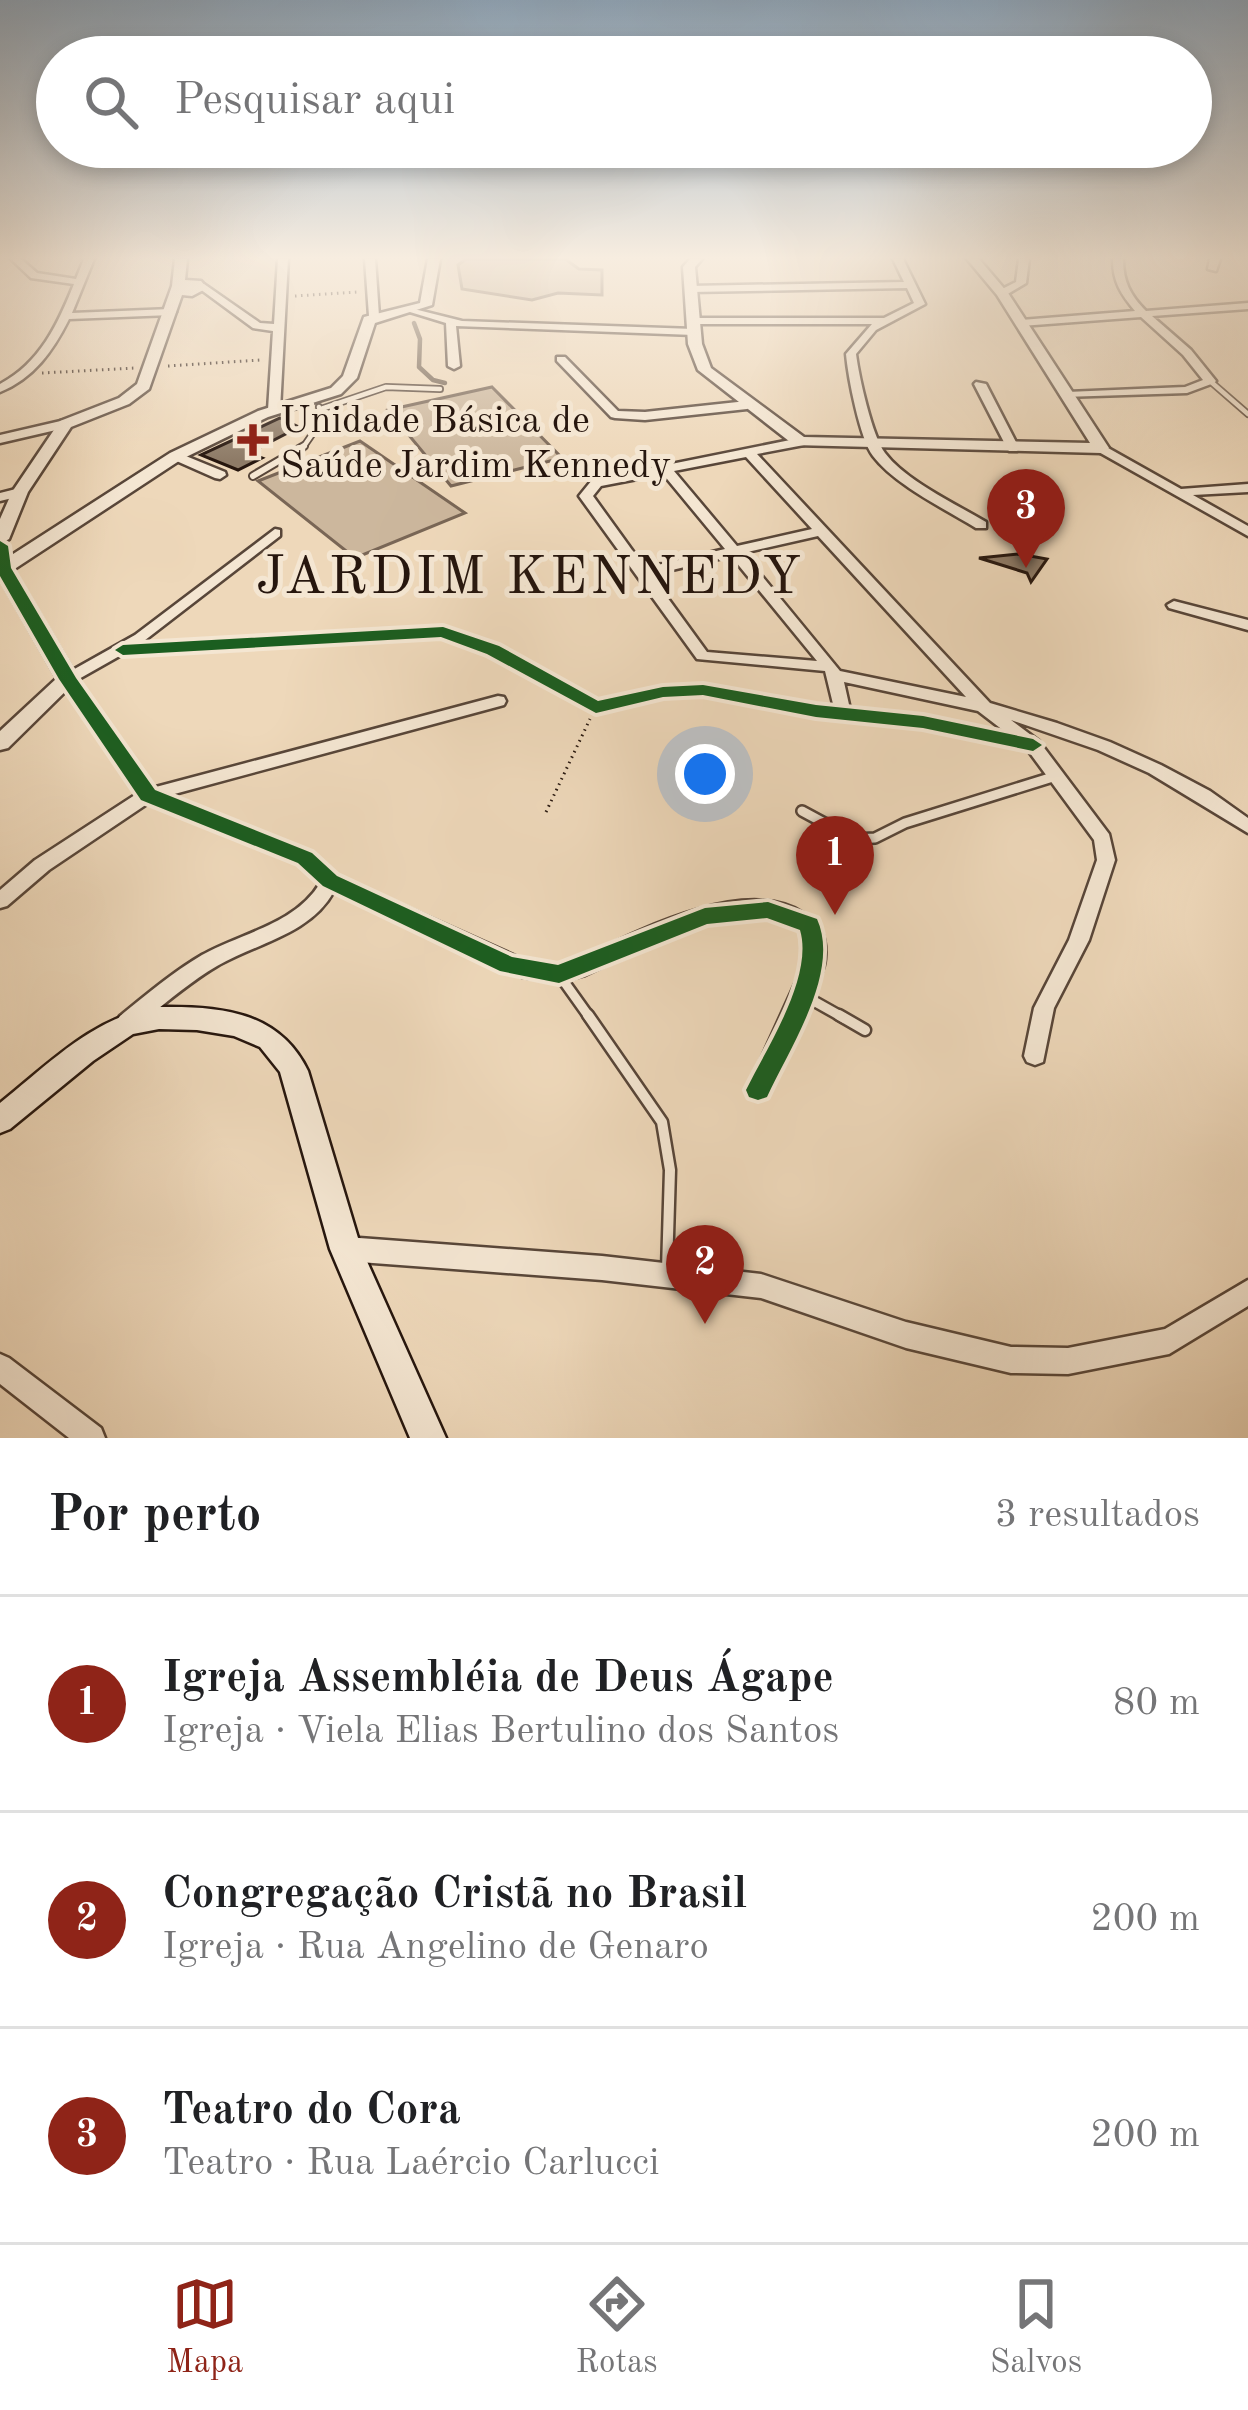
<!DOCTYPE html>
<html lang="pt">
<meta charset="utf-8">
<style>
body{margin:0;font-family:"Old Standard TT",serif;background:#f2f2f2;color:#202124}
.you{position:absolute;left:705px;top:774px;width:42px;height:42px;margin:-30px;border:9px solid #fff;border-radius:50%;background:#1a73e8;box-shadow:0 0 0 18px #1a73e833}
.badge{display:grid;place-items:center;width:78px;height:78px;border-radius:50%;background:#8f2418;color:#fff;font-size:39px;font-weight:700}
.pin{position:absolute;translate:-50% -99px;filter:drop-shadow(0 3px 6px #0008)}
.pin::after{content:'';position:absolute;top:63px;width:42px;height:36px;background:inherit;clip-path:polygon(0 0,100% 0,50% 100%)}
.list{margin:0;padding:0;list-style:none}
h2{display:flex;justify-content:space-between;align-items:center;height:156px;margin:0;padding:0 48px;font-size:51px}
h2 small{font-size:39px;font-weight:400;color:#757577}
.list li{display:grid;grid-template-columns:78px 1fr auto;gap:36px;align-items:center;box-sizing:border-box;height:216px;padding:0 48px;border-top:3px solid #e0e0e0}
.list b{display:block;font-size:45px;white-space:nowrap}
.list p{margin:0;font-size:39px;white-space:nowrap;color:#757577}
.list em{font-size:39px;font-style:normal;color:#757577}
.icon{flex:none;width:66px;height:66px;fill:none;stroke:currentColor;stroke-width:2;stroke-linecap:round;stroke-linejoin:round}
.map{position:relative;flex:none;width:1248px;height:1438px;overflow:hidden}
.search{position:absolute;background:#fff;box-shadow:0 6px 18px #0003;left:36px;right:36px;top:36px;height:132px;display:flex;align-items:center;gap:30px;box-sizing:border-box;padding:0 42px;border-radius:66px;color:#757577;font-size:45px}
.sheet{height:804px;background:#fff}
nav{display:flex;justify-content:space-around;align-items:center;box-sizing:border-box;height:168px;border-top:3px solid #e0e0e0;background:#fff;font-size:33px;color:#757577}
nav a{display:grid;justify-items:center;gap:6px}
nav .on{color:#8f2418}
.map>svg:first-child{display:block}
</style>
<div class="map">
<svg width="1248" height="1438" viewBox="0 0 1248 1438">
<rect width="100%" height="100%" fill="#eed8ba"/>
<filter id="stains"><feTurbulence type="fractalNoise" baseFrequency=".00167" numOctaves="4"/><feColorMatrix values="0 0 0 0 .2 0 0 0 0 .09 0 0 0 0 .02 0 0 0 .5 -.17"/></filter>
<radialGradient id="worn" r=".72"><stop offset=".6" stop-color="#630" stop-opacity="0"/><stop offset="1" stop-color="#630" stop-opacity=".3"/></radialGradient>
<path fill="#ccb79d" stroke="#796656" stroke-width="3" d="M466,259h99l14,10 23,1v25l-44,-2 -26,7 -70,-11 -4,-24z
M492,387l70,71 -111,28 -63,-76z
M360,441l105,72 -110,45 -97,-77z"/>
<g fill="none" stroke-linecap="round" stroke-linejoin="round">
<path stroke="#756352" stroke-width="4.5" d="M414,323l6,16 -1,28 14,13 12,3"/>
</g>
<path fill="#8e7b67" stroke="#26160e" stroke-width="3" d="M280,418l19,9 -50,26 13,5 -24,12 -37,-15z
M1019,554l28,5 -16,23 -4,-9 -48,-15z"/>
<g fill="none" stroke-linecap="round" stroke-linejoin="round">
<defs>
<path id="service-far3" d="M1210,381l38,33
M321,409l65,-22 54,2
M302,449l20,-29 -3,-13"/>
<path id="service-far2" d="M253,476l51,-30"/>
<path id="service-far1" d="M802,811l52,28 21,-1 30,-15 151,-47
M560,976l30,42
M803,995l41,23"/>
<path id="service" d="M588,1015l74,107 8,48 -3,100
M839,1015l26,15"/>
<path id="minor" d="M11,259h10l16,14 39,6 8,-20h10l-22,54 99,-4 5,3 -5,3 -102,4c-16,32 -35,59 -69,73v-8c40,-21 58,-60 74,-100l-43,-6z
M278,259h10l-8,151 -6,4 -6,-4 5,-79 -20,-3 -57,-42 8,-2 56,39 14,1z
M365,259h10l4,57 -5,3 -5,-3z
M893,259h10l22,45 -49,26 -20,24c3,23 16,82 29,99 21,28 71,51 101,69v6h-10c-31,-19 -81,-43 -103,-72 -13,-17 -25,-79 -27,-102l26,-30h-179l-5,-3 5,-3h191l30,-15 -7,-15 -217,4 -5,-3 5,-3 214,-4z
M1019,259h10l-3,24 -20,12h-8v-4l18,-9z
M1113,259h10c0,22 7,36 23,52l102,-8v6l-96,7 39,34 25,31 -2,2 -27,10 -124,4 -2,-2 6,-3 118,-5 18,-7 -20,-25 -42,-38 -120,9 -5,-3 5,-3 114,-9c-14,-17 -22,-29 -22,-52z
M1210,259h10l-4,12 -8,-2z
M410,308l52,13 232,8 5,3 -5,3 -238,-9 4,40 -6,3 -6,-3 -2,-43 -36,-11z
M557,357h8l53,54 27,1 102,-11 6,4 -6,4 -102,11 -30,-2 -4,-1 -54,-56z
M976,382l10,2 33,64 -2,3h-8l-2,-3 -33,-64z
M65,420l6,4 -2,3 -69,16v-8z
M800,438l6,4 -2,3 -47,9 233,249 67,20 53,19 51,23 49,26 38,27v15l-99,-60 -51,-23 -87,-30 28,21 70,93 6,26 -26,80 -35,68 -11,54 -8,3 -8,-3 -3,-6 10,-48 35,-68 28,-80 -3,-20 -67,-91 -104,-22 -107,-11 -113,-21 -40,2 -67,15 -108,-59 -46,-16 -319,17 -46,26 75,108 346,-92 6,1 2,4 -2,4 -337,91 145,57 25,23 194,87 28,3 14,-4c57,-27 170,-88 230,-49 18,11 24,24 22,46 -1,14 -12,30 -18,43 -13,32 -27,64 -41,95l-8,3 -8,-3 -3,-7 58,-128 -2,-29 -18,-13 -23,-5 -32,2 -60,18 -85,40 -26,7 -37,-5 -188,-86c-23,43 -77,52 -117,75 -29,17 -56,41 -83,62l-7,3 -7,-3 -4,-6 4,-6c26,-21 53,-44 82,-61 39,-22 94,-31 118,-72l-22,-20 -148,-61 -101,68 -42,36 -7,2v-18l35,-30 103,-67 -78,-114 2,-3 73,-41 140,-106 5,1v6l-140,108 303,-17 55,20 100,54 65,-14 40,-2 131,23 -9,-37 -128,-12 -118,-163 13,-16zM746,457l66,72 -75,17 -63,-75zM663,474l62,75 -80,19 -52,-72 8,-10zM818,536l148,161 -126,-26 -97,-118zM731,556l86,105 -110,-9 -56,-77zM844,682l134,29 30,23 -85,-17 -73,-8z
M1101,444l80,45 67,-5v8l-55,3 55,31v10l-151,-85v-6z
M176,452l49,20 1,3 -6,4 -5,-1 -43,-19v-6z
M20,488l5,1v6l-25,6v-8z
M1174,601l74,19v10l-79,-22 -2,-3z
M346,1237l256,19 159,18 145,48 105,25 57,1 97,-19 83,-49v26l-79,48 -101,20 -57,-1 -105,-25 -145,-50 -159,-18 -256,-19 -9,-4 -3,-8 3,-8z
M0,1354l9,4 92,70 4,10h-36l-69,-54z"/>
<path id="tertiary" d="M175,259h12l-2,21 16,1 6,7 -15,8 -10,-1 -33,94 -20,15 -58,23 -43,65 -19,47 -9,5v-25l12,-27 48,-71 59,-23 18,-14 35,-98z
M428,259h12l-8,46 -57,18 -18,55 -16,16 -73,23 -86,42 -169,111 65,109 -70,69 -8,2v-19l57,-53 -57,-100v-26l10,4 160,-103 88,-42 73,-23 12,-12 21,-59 56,-14z
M690,259h12l-7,8 7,77 9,24 93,69 286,6 -93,-148 -30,-36h12l29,34 101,155 -8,5 -307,-8 -96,-75 -10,-26 -5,-77z"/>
<path id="secondary" d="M159,1007c61,-1 120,4 149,64l53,177 85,190h-36l-80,-189 -50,-177 -20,-25 -26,-11 -37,-6 -38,-1 -26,5 -40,27 -83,68 -10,4v-30c49,-39 95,-88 159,-96z"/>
</defs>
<use href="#service-far3" stroke="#584639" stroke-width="8"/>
<use href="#service-far2" stroke="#584639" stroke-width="10"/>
<use href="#service-far1" stroke="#584639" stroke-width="14"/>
<use href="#service" stroke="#584639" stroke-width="15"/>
<use href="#minor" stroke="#584639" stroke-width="5"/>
<use href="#tertiary" stroke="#584639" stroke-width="5"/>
<use href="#secondary" stroke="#26160e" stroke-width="5"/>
<path stroke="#26160e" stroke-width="3" stroke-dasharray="1.5 4.5" stroke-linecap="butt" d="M295,296l62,-4
M168,366l92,-6
M42,373l93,-5
M546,812l44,-93"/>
<use href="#service-far3" stroke="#f4e6d2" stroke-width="4.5"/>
<use href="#service-far2" stroke="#f4e6d2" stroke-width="6"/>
<use href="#service-far1" stroke="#f4e6d2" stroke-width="9"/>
<use href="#service" stroke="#f4e6d2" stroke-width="10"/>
<use href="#minor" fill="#f4e6d2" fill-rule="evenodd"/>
<use href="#tertiary" fill="#f4e6d2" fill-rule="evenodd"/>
<use href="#secondary" fill="#f4e6d2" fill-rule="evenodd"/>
<defs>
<path id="cycleway" d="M0,541l8,5 3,22 65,110 79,112 157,63 25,23 175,81 46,8 147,-57 63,-6 49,17c24,53 -28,130 -50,178l-9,3 -9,-3 -3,-7c20,-41 68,-113 54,-160l-33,-12 -60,6 -148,59 -59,-12 -177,-85 -25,-23 -157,-63 -82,-121 -59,-103z
M443,627l56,19 99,55 65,-14 40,-2 113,20 107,11 110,23 9,6 -9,6 -110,-23 -107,-11 -113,-22 -40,2 -67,16 -109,-59 -46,-17 -318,18 -8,-5 8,-5z"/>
</defs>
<use href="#cycleway" stroke="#f4e6d2" stroke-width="8"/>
<use href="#cycleway" fill="#1b5e20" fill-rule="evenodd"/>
</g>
<linearGradient id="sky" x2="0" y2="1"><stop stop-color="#8fa8be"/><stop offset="0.56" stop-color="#f7ede0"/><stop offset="1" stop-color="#f7ede0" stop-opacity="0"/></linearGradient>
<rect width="1248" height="460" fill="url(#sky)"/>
<path fill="#8f2418" stroke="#f4e6d2" stroke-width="4.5" d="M247 422h12v12h12v12h-12v12h-12v-12h-12v-12h12z"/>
<g text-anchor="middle" stroke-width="10" stroke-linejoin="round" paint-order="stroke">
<g font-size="39" fill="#26160e" stroke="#f4e6d2" text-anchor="start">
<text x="280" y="432">Unidade Básica de<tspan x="280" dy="45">Saúde Jardim Kennedy</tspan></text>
</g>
<g font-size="54" letter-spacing="3" fill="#26160e" stroke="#f4e6d2">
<text x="530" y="593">JARDIM KENNEDY</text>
</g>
</g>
<rect width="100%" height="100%" filter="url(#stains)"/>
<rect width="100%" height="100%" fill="url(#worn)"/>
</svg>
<div class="you"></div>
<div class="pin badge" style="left:835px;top:915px">1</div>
<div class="pin badge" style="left:705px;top:1324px">2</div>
<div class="pin badge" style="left:1026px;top:568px">3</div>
<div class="search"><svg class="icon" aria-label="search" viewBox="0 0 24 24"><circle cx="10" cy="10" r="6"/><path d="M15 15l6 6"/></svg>Pesquisar aqui</div>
</div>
<section class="sheet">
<h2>Por perto<small>3 resultados</small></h2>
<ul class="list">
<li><span class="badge">1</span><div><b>Igreja Assembléia de Deus Ágape</b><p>Igreja · Viela Elias Bertulino dos Santos</p></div><em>80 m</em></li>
<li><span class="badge">2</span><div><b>Congregação Cristã no Brasil</b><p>Igreja · Rua Angelino de Genaro</p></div><em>200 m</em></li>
<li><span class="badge">3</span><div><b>Teatro do Cora</b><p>Teatro · Rua Laércio Carlucci</p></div><em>200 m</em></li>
</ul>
</section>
<nav>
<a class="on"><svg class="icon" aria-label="map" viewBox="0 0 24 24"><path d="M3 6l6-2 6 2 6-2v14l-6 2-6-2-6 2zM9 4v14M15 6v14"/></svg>Mapa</a>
<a><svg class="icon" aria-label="directions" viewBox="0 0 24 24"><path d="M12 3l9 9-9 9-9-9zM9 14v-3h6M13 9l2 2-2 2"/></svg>Rotas</a>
<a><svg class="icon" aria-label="saved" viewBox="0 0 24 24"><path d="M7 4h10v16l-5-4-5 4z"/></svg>Salvos</a>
</nav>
